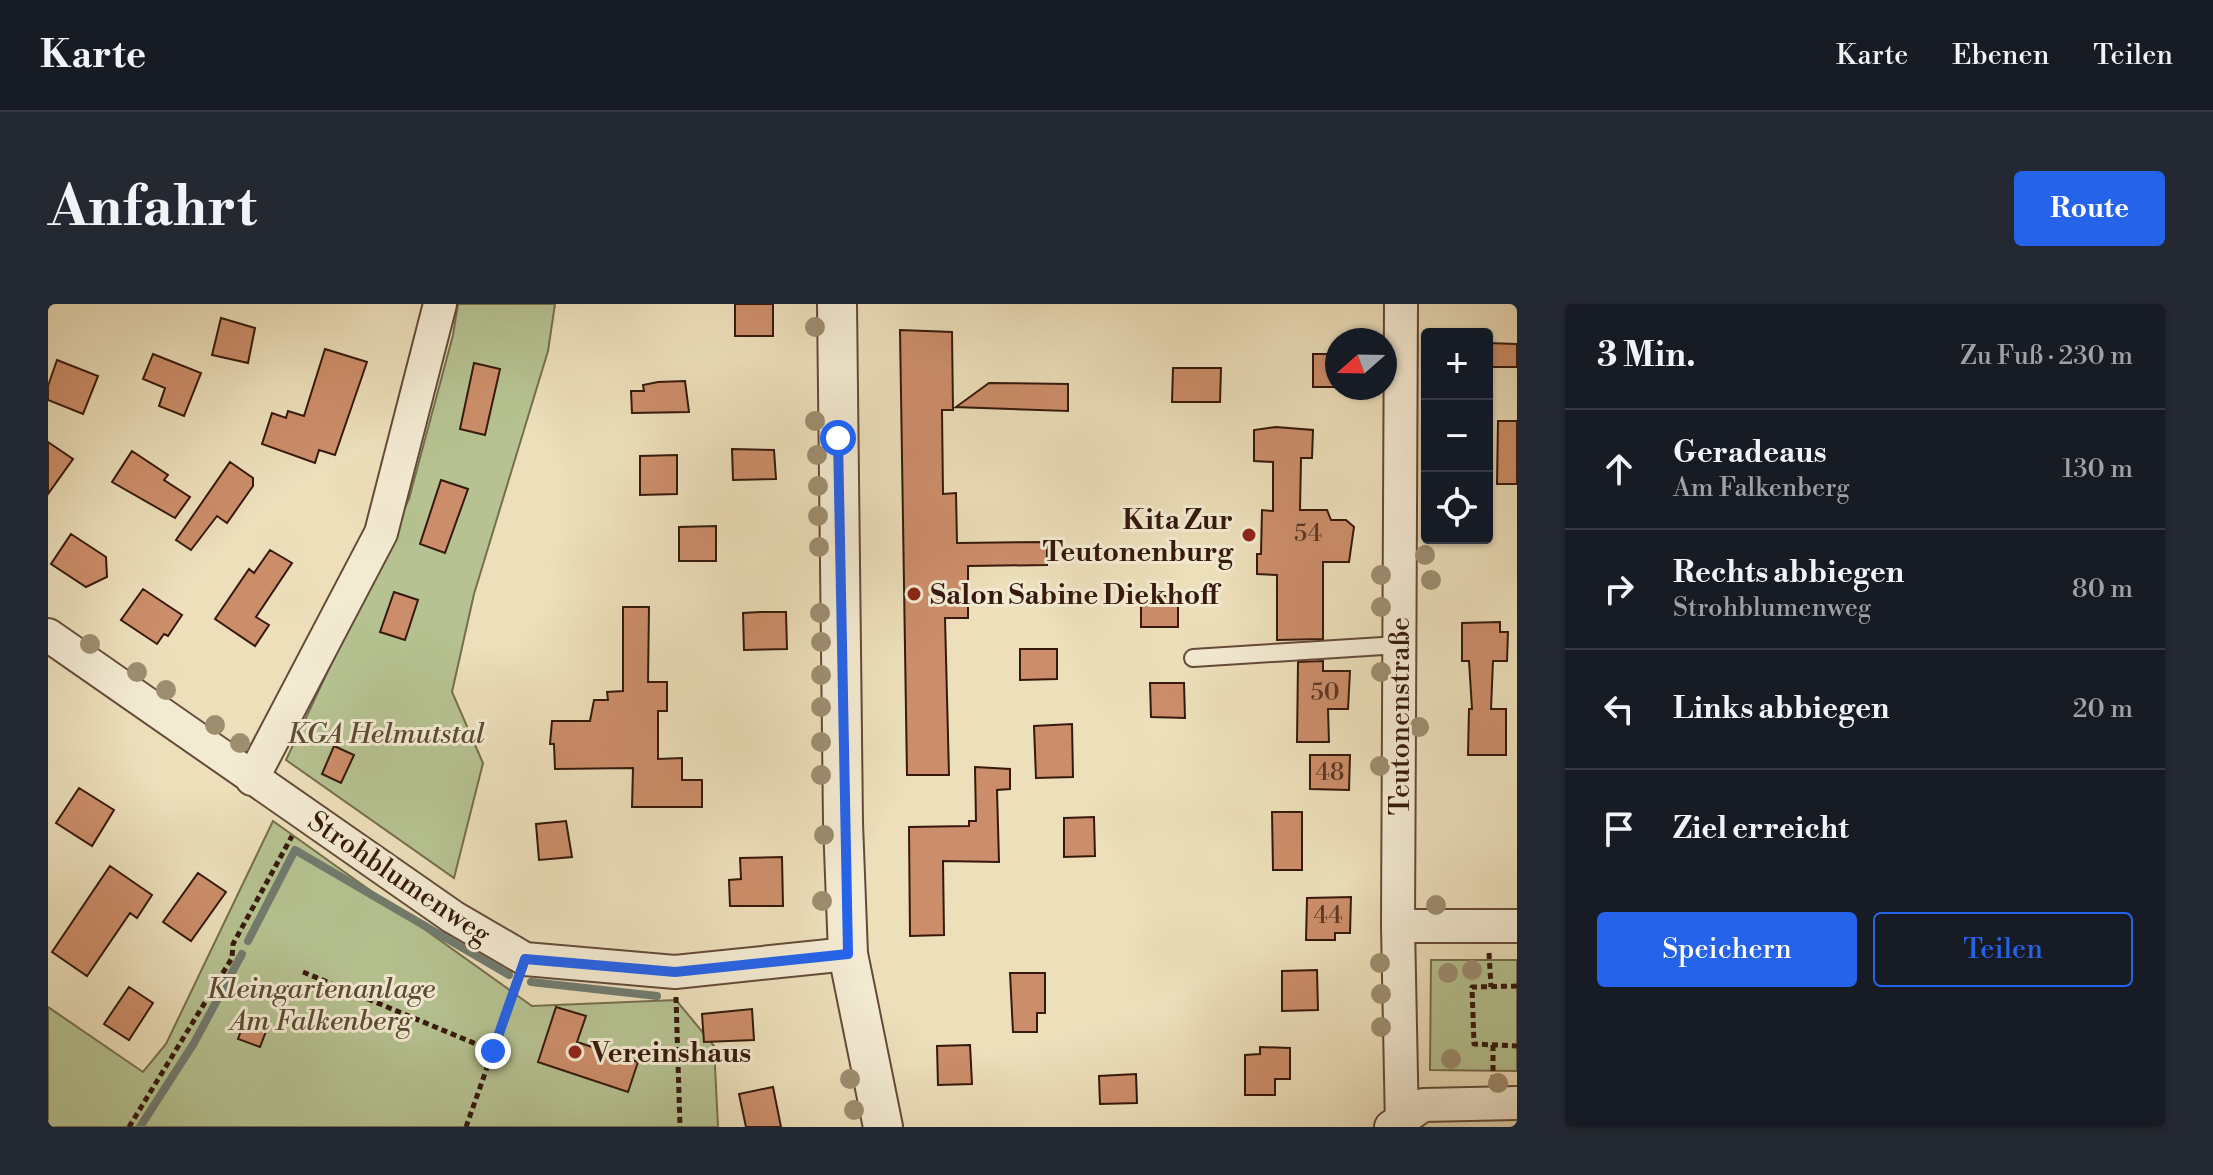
<!DOCTYPE html>
<html lang="de">
<meta charset="utf-8">
<style>
body{margin:0;font-family:"Libre Bodoni",serif;background:#242831;color:#f1f3f6}
.controls{position:absolute;right:24px;top:24px;display:grid;overflow:hidden;border-radius:8px;box-shadow:0 2px 6px #0004}
.controls button{width:72px;height:72px;display:grid;place-items:center;padding:0;border:0;border-bottom:2px solid #363941;background:#171b24;color:#f1f3f6;font:40px sans-serif}
.compass{position:absolute;left:1277px;top:24px;width:72px;height:72px;border-radius:50%;background:#171b24;box-shadow:0 2px 6px #0004;rotate:250deg}
.stop{position:absolute;width:24px;height:24px;margin:-18px;border:6px solid #2563eb;border-radius:50%;background:#fff}
.stop.end{background:#2563eb;border-color:#fff;box-shadow:0 2px 8px #0008}
.list{margin:0;padding:0;list-style:none}
h2{display:flex;justify-content:space-between;align-items:center;height:104px;margin:0;padding:0 32px;font-size:34px}
h2 small{font-size:26px;font-weight:400;color:#9ea1a6}
.list li{display:grid;grid-template-columns:52px 1fr auto;gap:24px;align-items:center;box-sizing:border-box;height:120px;padding:0 32px;border-top:2px solid #363941}
.list b{display:block;font-size:30px;white-space:nowrap}
.list p{margin:0;font-size:26px;white-space:nowrap;color:#9ea1a6}
.list em{font-size:26px;font-style:normal;color:#9ea1a6}
.actions{display:flex;gap:16px;padding:24px 32px}
.actions a{flex:1;padding:18px 0;border:2px solid #2563eb;border-radius:8px;text-align:center;font-size:28px;color:#2563eb}
.actions .main{background:#2563eb;color:#fff}
.icon{flex:none;width:44px;height:44px;fill:none;stroke:currentColor;stroke-width:2;stroke-linecap:round;stroke-linejoin:round}
.map{position:relative;flex:none;width:1469px;height:823px;overflow:hidden;border-radius:8px}
header{display:flex;align-items:center;gap:48px;box-sizing:border-box;height:112px;padding:0 40px;background:#171b24;border-bottom:2px solid #363941}
header strong{font-size:38px}
nav{display:flex;gap:44px;margin-inline-start:auto;font-size:28px}
.intro{display:flex;align-items:center;justify-content:space-between;box-sizing:border-box;height:192px;padding:0 48px}
h1{margin:0;font-size:56px}
.button{padding:20px 36px;border-radius:8px;background:#2563eb;color:#fff;font-size:28px;font-weight:700}
main{display:flex;gap:48px;padding:0 48px}
aside{flex:1;background:#171b24;border-radius:8px;box-shadow:0 2px 6px #0004}
.map>svg:first-child{display:block}
</style>
<header>
<strong>Karte</strong>
<nav><a>Karte</a><a>Ebenen</a><a>Teilen</a></nav>
</header>
<div class="intro"><h1>Anfahrt</h1><a class="button">Route</a></div>
<main>
<div class="map">
<svg width="1469" height="823" viewBox="0 0 1469 823">
<rect width="100%" height="100%" fill="#ecdfba"/>
<filter id="stains"><feTurbulence type="fractalNoise" baseFrequency=".0025" numOctaves="4"/><feColorMatrix values="0 0 0 0 .2 0 0 0 0 .09 0 0 0 0 .02 0 0 0 .5 -.17"/></filter>
<radialGradient id="worn" r=".72"><stop offset=".6" stop-color="#630" stop-opacity="0"/><stop offset="1" stop-color="#630" stop-opacity=".3"/></radialGradient>
<path fill="#b6c291" stroke="#766e4e" stroke-width="2" d="M410,0h97l-7,47 -74,243 -22,98 31,71 -29,115 -168,-118 123,-261 44,-164z
M225,517l259,185 144,-6 38,46 4,81h-670v-120l95,65 23,-28z
M1383,656h86v111l-87,-1z"/>
<g fill="none" stroke-linecap="round" stroke-linejoin="round">
<path stroke="#717b6f" stroke-width="8" d="M200,637l47,-91 214,125
M483,678l126,14
M92,823l54,-84 48,-89"/>
</g>
<path fill="#cc8e6a" stroke="#36190c" stroke-width="2" d="M687,0h38v32h-38z
M173,14l34,10 -7,35 -36,-8z
M852,26l52,2 1,78h-11l1,84 13,-1 1,50 90,-1v23l-79,1v52h-23l4,157h-42z
M1439,39l30,1v23h-30z
M277,45l42,13 -32,93 -16,-5 -4,13 -53,-19 10,-31 14,5 2,-7 16,5z
M105,50l48,19 -17,43 -25,-10 6,-18 -22,-9z
M1265,50h24v33h-24z
M9,56l41,16 -15,38 -35,-14v-14z
M426,59l26,6 -15,66 -25,-6z
M1125,64h48l-1,34h-48z
M637,77l4,31 -57,1 -1,-22h13l-1,-6 15,-3z
M941,79l79,1v27l-112,-4z
M1450,117h19v63h-20z
M1228,123l37,3 -1,28h-11l-1,52h27l4,10h15l8,7 -5,35h-26v77l-46,1v-65l-20,-1v-20h4l1,-44 11,1v-49l-19,-1v-31z
M0,138l25,17 -25,35z
M684,145l42,1 2,29 -43,1z
M84,147l36,24 -4,5 26,17 -15,21 -63,-36z
M629,151v39l-37,1v-39z
M182,158l23,16v8l-26,37 -10,-7 -26,34 -15,-10z
M393,176l27,9 -23,64 -25,-9z
M668,222v35h-37v-34z
M23,230l35,23 1,20 -21,10 -35,-23z
M222,246l22,13 -36,54 13,8 -14,21 -40,-27 34,-50 5,4z
M95,285l39,26 -14,21 -4,-2 -7,10 -36,-24z
M346,288l24,8 -13,40 -25,-8z
M1093,292h37v31h-37z
M575,303h26l-1,75h19v29h-9v48l24,-1v22h20v27h-70l1,-39 -78,1 -1,-25h-4l2,-23h38l4,-21h14l-1,-8 16,-1z
M712,308h26l1,37 -43,1 -1,-37z
M1452,318v10h8l-1,29h-14l-2,48h15v46h-38l1,-46h3l-3,-48h-7v-38z
M972,345h37v30l-37,1z
M1275,357v10h27l-2,38h-20l1,33h-32l1,-80z
M1102,379h34l1,35 -34,-1z
M1024,420l1,53 -37,1 -2,-52z
M286,442l20,9 -13,28 -19,-9z
M1262,451h40l-1,35 -39,-1z
M927,463l35,2v20l-13,1 2,72 -56,-1 1,74 -34,1 -1,-109 60,-1v-5h7z
M31,484l35,22 -22,36 -36,-23z
M1224,508h30v58h-29z
M1046,513l1,39 -31,1v-39z
M518,517l6,36 -33,3 -3,-36z
M734,553l1,49h-53l-1,-26 12,-1 -1,-21z
M62,562l42,29 -15,23 -7,-5 -43,63 -35,-24z
M150,569l28,19 -35,49 -28,-19z
M1303,593l-1,36h-15v7h-29l1,-42z
M1269,666l1,40 -36,1v-40z
M962,669h35v40h-8v19h-24z
M81,683l24,16 -24,37 -25,-16z
M508,703l30,9 -9,26 61,20 -10,30 -90,-30z
M704,705l2,31 -50,2 -2,-28z
M198,713l22,9 -8,21 -22,-8z
M922,741l2,39 -34,1 -1,-39z
M1212,743l30,1v31h-15v16h-30v-40l15,-1z
M1088,770l1,29 -37,1 -1,-28z
M725,783l8,40h-35l-7,-33z"/>
<g fill="none" stroke-linecap="round" stroke-linejoin="round">
<defs>
<path id="service" d="M1145,354l206,-13"/>
<path id="minor" d="M1353,0l-3,622 4,201
M0,331l405,282 72,42 150,13 173,-18
M204,475l129,-246 59,-229
M1350,622h119
M1343,823l32,-22 94,-2"/>
<path id="tertiary" d="M789,0l6,519 5,131 35,173"/>
</defs>
<use href="#service" stroke="#644a38" stroke-width="20"/>
<use href="#minor" stroke="#644a38" stroke-width="36"/>
<use href="#tertiary" stroke="#644a38" stroke-width="42"/>
<path stroke="#36190c" stroke-width="5" stroke-dasharray="6 4" stroke-linecap="butt" d="M1441,649l2,34
M255,668l190,79
M1469,682l-45,1 2,57 43,2
M628,693l4,130
M1445,741v31
M81,823l103,-169 1,-14 59,-108
M418,823l51,-144"/>
<use href="#service" stroke="#f3ead2" stroke-width="16"/>
<use href="#minor" stroke="#f3ead2" stroke-width="32"/>
<use href="#tertiary" stroke="#f3ead2" stroke-width="38"/>
</g>
<g fill="#9d8e70">
<circle cx="767" cy="23" r="10"/>
<circle cx="767" cy="117" r="10"/>
<circle cx="769" cy="151" r="10"/>
<circle cx="770" cy="182" r="10"/>
<circle cx="770" cy="212" r="10"/>
<circle cx="771" cy="243" r="10"/>
<circle cx="1377" cy="251" r="10"/>
<circle cx="1333" cy="271" r="10"/>
<circle cx="1383" cy="276" r="10"/>
<circle cx="1333" cy="303" r="10"/>
<circle cx="772" cy="309" r="10"/>
<circle cx="773" cy="338" r="10"/>
<circle cx="42" cy="340" r="10"/>
<circle cx="89" cy="368" r="10"/>
<circle cx="1333" cy="368" r="10"/>
<circle cx="773" cy="371" r="10"/>
<circle cx="118" cy="386" r="10"/>
<circle cx="773" cy="403" r="10"/>
<circle cx="167" cy="421" r="10"/>
<circle cx="1371" cy="423" r="10"/>
<circle cx="773" cy="438" r="10"/>
<circle cx="192" cy="439" r="10"/>
<circle cx="1332" cy="462" r="10"/>
<circle cx="773" cy="471" r="10"/>
<circle cx="776" cy="531" r="10"/>
<circle cx="774" cy="597" r="10"/>
<circle cx="1388" cy="601" r="10"/>
<circle cx="1332" cy="659" r="10"/>
<circle cx="1424" cy="666" r="10"/>
<circle cx="1400" cy="669" r="10"/>
<circle cx="1333" cy="690" r="10"/>
<circle cx="1333" cy="723" r="10"/>
<circle cx="1403" cy="755" r="10"/>
<circle cx="802" cy="775" r="10"/>
<circle cx="1450" cy="779" r="10"/>
<circle cx="806" cy="806" r="10"/>
</g>
<g fill="none" stroke-linecap="round" stroke-linejoin="round">
<path stroke="#2563eb" stroke-width="10" d="M445,747l32,-92 150,13 173,-18 -10,-516"/>
</g>
<g fill="#8f2418" stroke="#f3ead2" stroke-width="3">
<circle cx="1201" cy="231" r="8"/>
<circle cx="866" cy="290" r="8"/>
<circle cx="527" cy="748" r="8"/>
</g>
<g text-anchor="middle" stroke-width="6" stroke-linejoin="round" paint-order="stroke">
<g font-size="24" fill="#5c3624">
<text x="1260" y="237">54</text>
<text x="1277" y="396">50</text>
<text x="1282" y="476">48</text>
<text x="1280" y="619">44</text>
</g>
<g font-size="28" font-weight="bold" fill="#36190c" stroke="#f3ead2" text-anchor="start">
<text x="1185" y="225" text-anchor="end">Kita Zur<tspan x="1185" dy="32">Teutonenburg</tspan></text>
<text x="882" y="300">Salon Sabine Diekhoff</text>
<text x="543" y="758">Vereinshaus</text>
</g>
<g font-size="28" fill="#36190c" stroke="#f3ead2">
<text transform="translate(1351 412) rotate(-90)" y="10">Teutonenstraße</text>
<text transform="translate(352 573) rotate(34)" y="10">Strohblumenweg</text>
</g>
<g font-size="28" font-style="italic" fill="#5c4c34" stroke="#f3ead2">
<text x="338" y="439">KGA Helmutstal</text>
<text x="273" y="694">Kleingartenanlage<tspan x="273" dy="32">Am Falkenberg</tspan></text>
</g>
</g>
<rect width="100%" height="100%" filter="url(#stains)"/>
<rect width="100%" height="100%" fill="url(#worn)"/>
</svg>
<div class="controls">
<button>+</button>
<button>−</button>
<button><svg class="icon" aria-label="locate" viewBox="0 0 24 24"><circle cx="12" cy="12" r="6"/><path d="M12 2v4M12 18v4M2 12h4M18 12h4"/></svg></button>
</div>
<svg class="compass" viewBox="-18 -18 36 36"><path d="M0-13l5 13h-10z" fill="#e53935"/><path d="M0 13l5-13h-10z" fill="#9ea1a6"/></svg>
<div class="stop" style="left:790px;top:134px"></div>
<div class="stop end" style="left:445px;top:747px"></div>
</div>
<aside>
<h2>3 Min.<small>Zu Fuß · 230 m</small></h2>
<ul class="list">
<li><svg class="icon" aria-label="ahead" viewBox="0 0 24 24"><path d="M12 20V5M6 11l6-6 6 6"/></svg><div><b>Geradeaus</b><p>Am Falkenberg</p></div><em>130 m</em></li>
<li><svg class="icon" aria-label="right" viewBox="0 0 24 24"><path d="M7 20v-9h11M14 6l5 5-5 5"/></svg><div><b>Rechts abbiegen</b><p>Strohblumenweg</p></div><em>80 m</em></li>
<li><svg class="icon" aria-label="left" viewBox="0 0 24 24"><path d="M17 20v-9H6M10 6l-5 5 5 5"/></svg><div><b>Links abbiegen</b></div><em>20 m</em></li>
<li><svg class="icon" aria-label="arrive" viewBox="0 0 24 24"><path d="M6 21V4h12l-3 4 3 4H6"/></svg><div><b>Ziel erreicht</b></div></li>
</ul>
<div class="actions"><a class="main">Speichern</a><a>Teilen</a></div>
</aside>
</main>
